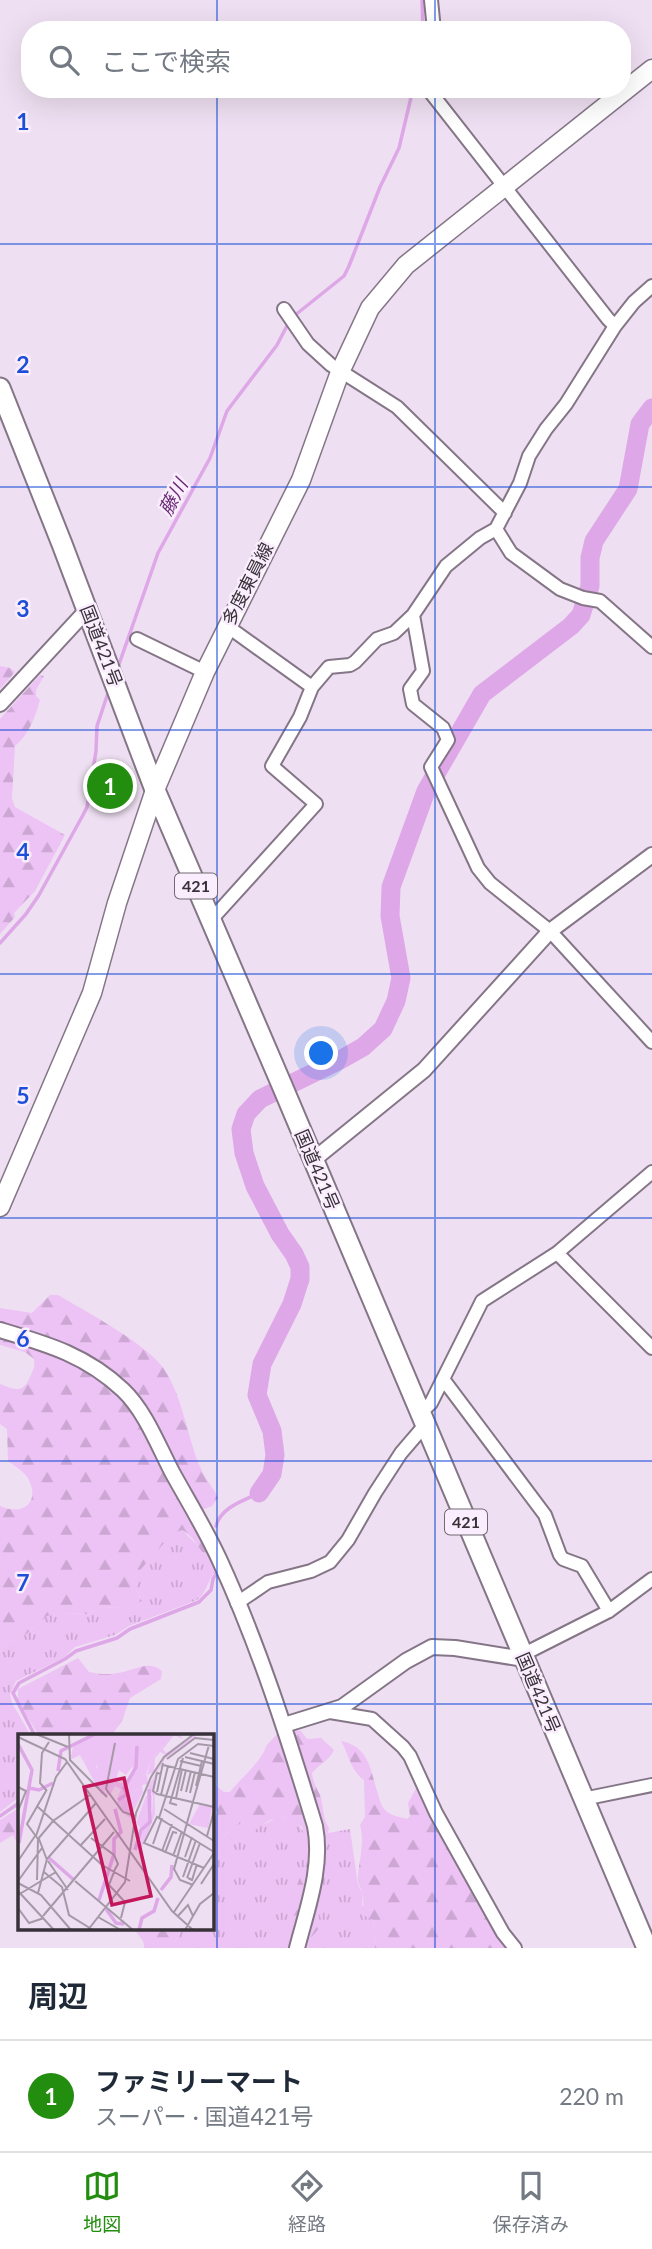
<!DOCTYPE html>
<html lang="ja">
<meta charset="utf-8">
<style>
body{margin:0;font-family:Lato,"Noto Sans JP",sans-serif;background:#f2f2f3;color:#1f2937}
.you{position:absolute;left:322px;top:1054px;width:24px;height:24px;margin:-18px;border:5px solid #fff;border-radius:50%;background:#1a73e8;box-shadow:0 0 0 10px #1a73e833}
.badge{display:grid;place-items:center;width:46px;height:46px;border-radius:50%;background:#228d0e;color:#fff;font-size:23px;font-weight:700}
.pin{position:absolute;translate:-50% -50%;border:4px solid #fff;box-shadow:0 2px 7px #0006}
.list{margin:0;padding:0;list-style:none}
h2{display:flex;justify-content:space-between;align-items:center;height:91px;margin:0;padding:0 28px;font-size:30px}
h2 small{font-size:23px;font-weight:400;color:#747a83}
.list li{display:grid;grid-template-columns:46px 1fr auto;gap:21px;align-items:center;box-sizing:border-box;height:112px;padding:0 28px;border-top:2px solid #e0e1e3}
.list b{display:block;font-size:26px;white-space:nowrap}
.list p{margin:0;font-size:23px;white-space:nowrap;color:#747a83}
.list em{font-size:23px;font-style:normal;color:#747a83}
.icon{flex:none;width:38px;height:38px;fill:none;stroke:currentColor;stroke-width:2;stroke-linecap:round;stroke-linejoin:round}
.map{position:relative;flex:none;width:652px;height:1948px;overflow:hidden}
.search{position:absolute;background:#fff;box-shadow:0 7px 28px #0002;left:21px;right:21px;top:21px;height:77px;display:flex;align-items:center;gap:18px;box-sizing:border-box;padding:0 24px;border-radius:28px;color:#747a83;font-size:26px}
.sheet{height:203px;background:#fff}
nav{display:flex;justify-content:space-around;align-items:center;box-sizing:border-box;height:98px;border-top:2px solid #e0e1e3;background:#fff;font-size:19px;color:#747a83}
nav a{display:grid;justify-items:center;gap:4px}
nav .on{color:#228d0e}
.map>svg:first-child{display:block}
</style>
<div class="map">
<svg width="652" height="1948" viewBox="0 0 652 1948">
<defs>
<pattern id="grass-tufts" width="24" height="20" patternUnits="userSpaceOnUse" patternTransform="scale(1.75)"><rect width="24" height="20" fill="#edc2f5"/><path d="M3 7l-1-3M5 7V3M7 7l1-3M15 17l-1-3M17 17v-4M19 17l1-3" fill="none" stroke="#cca7d3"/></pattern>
<pattern id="forest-firs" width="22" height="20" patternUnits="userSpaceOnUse" patternTransform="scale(1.75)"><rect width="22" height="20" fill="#edc2f5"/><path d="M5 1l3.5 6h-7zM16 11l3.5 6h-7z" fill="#cca7d3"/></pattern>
</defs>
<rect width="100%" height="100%" fill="#efdff2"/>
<path fill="url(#grass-tufts)" d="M182,1530l19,19 1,4h9l7,17c-11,7 -9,21 -21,30l-68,26 -14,9 -40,12 -12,11 -47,23 -6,13 2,9 19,33h-12v61l-19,15v-160l6,-9 18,-7 23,-20 14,-3 27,1 14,-7 17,1 23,-8 -6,-11 -2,-12 37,-43z
M279,1817c23,2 29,19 32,40l12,-23 27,-5 8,56 5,8 -1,12 11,15 2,28h-203l9,-19h31v-81l2,-3 21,-19 6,-3c17,9 23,0 38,-6z"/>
<path fill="url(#forest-firs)" d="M0,666l10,2 5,4 -15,17z
M40,675l4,1 -8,14v6l4,4c-5,17 -11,35 -25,46l-3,53 3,8 7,4 43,24 -30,56 -21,22 1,4 -15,17v-215z
M50,1295h8c27,16 89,49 106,74 20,30 23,70 38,102 4,10 12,17 16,27l-6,8 -11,4c-30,-55 -55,-120 -109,-154 -24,-15 -60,-23 -87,-31l-5,-4v-13l32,5z
M0,1336l64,20 18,9 34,26 27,38 68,124 -2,4 -4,-1c-6,-8 -13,-21 -23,-26l-10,4 -38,43 3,5 -1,7 6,12 -23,7 -17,-1 -14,7 -27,-1 -14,3 -23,20 -18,7 -6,9v-146c22,10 40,-2 29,-26 -4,-8 -14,-14 -21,-19l-1,-32 -7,-5v-40c18,7 23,9 31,-9 3,-8 4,-8 3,-16l-9,-7 -25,-7z
M78,1658l11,14c9,2 20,3 29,1 16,-2 30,-14 44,-2l-1,8 -31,19 -8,23 -11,15h-72l-21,-35v-12z
M295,1730l6,1 6,8 14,-1 13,12c-5,11 -15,14 -22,23 1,9 4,14 8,22 4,11 2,23 9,33l-1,5 -5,1 -30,-101z
M280,1731l32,102 -2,18 -8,-24 -19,-10 -13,3 -15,10 -14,-7 -13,9 -16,16v-23l6,-13 -6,-6v-23l12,9h6c9,-12 33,-32 36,-46z
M341,1741c28,6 29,27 36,50 3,8 3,14 9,20 6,5 14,6 21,8l3,-3 -2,-13 11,-20 93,165h-137l-2,-28 -8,-4c-3,-10 -1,-14 -2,-23 -2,-6 -6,-9 -5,-16 1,-17 7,-35 2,-52l5,-8 -1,-37c-13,-9 -15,-25 -23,-39z
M19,1808v30l-3,3 -3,-6 -13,8v-23z
M307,1868l3,4 -10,42 -7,2 -3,-2c1,-15 7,-31 14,-45z
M318,1885l4,1c-2,7 -5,17 -4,24 1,15 6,15 -7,27l3,11h-10z
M134,1929h47l-9,19h-27l-2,-7z"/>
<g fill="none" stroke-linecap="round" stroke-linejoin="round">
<path stroke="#dea7e7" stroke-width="3.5" d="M422,0l1,30
M294,316l50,-40 5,-10 31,-79 19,-39 14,-59
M117,670l41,-117 52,-95 17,-47 50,-66 12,-23
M0,943l26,-29 13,-19 44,-80 4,-8 9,-56 1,-25 12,-36
M216,1526c5,-19 27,-25 43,-33
M35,1736l-22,-43 6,-10 46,-24 11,-8 41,-13 13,-9 69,-27 12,-12 2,-11 3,-5
M0,1816l19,-13"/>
<path stroke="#dea7e7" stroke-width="19" d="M259,1493l13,-19 3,-19 -3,-24 -15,-36 5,-31 30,-60 8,-25v-12l-6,-13 -14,-20 -25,-48 -11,-33 -3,-24 5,-15 14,-15 80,-39 23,-13 20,-18 13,-28 5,-23 -11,-62 1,-29 35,-96 56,-97 89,-68 10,-11 9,-29v-28l4,-17 34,-52 12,-65 12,-16"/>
<defs>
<path id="minor" d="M431,0l3,30
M428,89l180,230 7,7 -49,78 -20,25 -17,27 -9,27 -24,46 15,24 49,36 23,9 17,3 52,46
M284,309l24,35 23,21 66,42 108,106
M615,326l19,-24 18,-16
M496,529l-16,9 -34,28 -33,49 10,56 -13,18 3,15 30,24 5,12 -17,27 47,101 12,15 60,48 102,111
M227,626l85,61 17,-20 21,-2 5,-3 22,-23 17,-6 19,-18
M137,639l68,33
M211,920l105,-116 -44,-38 28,-49 12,-30
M557,1253l95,95
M443,1379l102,136 15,40 3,4 19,7 27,45
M420,1413l11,-10 51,-102 75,-48 95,-81
M237,1603l31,-21 43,-11 19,-9 18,-22 27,-47 26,-40 24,-28
M522,1655l87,-44 43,-32
M330,1712l42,7 31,28 7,9 26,57 67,120 12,15
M583,1799l69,-14"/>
<path id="tertiary" d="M0,704l87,-94
M312,1161l112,-91 126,-139 102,-76
M0,1330c47,14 86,25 123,60 22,21 35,55 49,82 16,29 34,58 48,89 39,85 68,176 95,265 8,41 -8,83 -18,122
M284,1725l58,-18 64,-46 26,-14 23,1 69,11"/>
<path id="secondary" d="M0,1207l92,-214 25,-90 38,-113 50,-118 96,-192 39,-108 30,-64 36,-43 246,-196"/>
<path id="trunk" d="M0,388l62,156 93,246 126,293 366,865"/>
</defs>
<use href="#minor" stroke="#857687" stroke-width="16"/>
<use href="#tertiary" stroke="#857687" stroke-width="18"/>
<use href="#secondary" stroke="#857687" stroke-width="21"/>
<use href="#trunk" stroke="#857687" stroke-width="23"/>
<use href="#minor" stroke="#fff" stroke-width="12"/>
<use href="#tertiary" stroke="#fff" stroke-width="14"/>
<use href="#secondary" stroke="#fff" stroke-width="18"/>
<use href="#trunk" stroke="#fff" stroke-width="19"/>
</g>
<path fill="none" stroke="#1d4ed8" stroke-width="2" stroke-opacity="0.55" d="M217,0v30M435,0v30M217,89v1859M435,89v1859M0,244h652M0,487h652M0,730h652M0,974h652M0,1218h652M0,1461h652M0,1704h652"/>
<g text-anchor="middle" stroke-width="5" stroke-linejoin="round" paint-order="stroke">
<g fill="#faedfd" stroke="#726973" stroke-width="2">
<rect x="175" y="873.5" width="42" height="25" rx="5"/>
<rect x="445" y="1509.5" width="42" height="25" rx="5"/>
</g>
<g font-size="16" font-weight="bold" fill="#373138">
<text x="196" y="892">421</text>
<text x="466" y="1528">421</text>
</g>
<g font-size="18" fill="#373138" stroke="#faedfd">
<text transform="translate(248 584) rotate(-63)" y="6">多度東員線</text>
<text transform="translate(101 646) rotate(69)" y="6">国道421号</text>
<text transform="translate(317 1170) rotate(67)" y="6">国道421号</text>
<text transform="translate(538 1693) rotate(67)" y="6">国道421号</text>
</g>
<g font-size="19" font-style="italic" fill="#692975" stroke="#faedfd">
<text transform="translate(173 497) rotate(-61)" y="7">藤川</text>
</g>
</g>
<g transform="translate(18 1734)">
<rect width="196" height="196" fill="#efdff2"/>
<path d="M82,0h71l-20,26 -7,20 -11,2 5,6 -19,18 -2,-4 10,-8 -3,-6 11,-18 -3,-3 -6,8 -7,-5 -8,19 -7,1 -8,-18 2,-8 -14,-3 6,-18z" fill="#edc2f5"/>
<path d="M77,0h5l-10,10 -6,17 14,2 11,-22 1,-1 5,2 -2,9 6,-3 -11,21 -2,18h6l5,-18v13l11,2 -5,12 -5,1 3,-8 -6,-3 -5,9 -9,-1 -21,-39 -10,5 3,-13zM93,8l-1,16 -11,16 7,-1v22l-10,-28zM152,0h9l4,5 -9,-4 -11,14 3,4 29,-19h4l-34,25 -11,19 1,36 -16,41 -2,-13 15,-28 1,-18 -5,-9 18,-32 -6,-3 -5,6 -1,14 -7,3 4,-15 14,-19 -10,-4zM115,41l3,7 11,-7 1,9 -6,1 1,7 -13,26 -13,-10 21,-20 -5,-2z" fill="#edc2f5" fill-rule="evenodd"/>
<path d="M134,61l-2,27 -8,7 -6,-6 10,-27zM182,70l12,3 -4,21 -19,-4z" fill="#edc2f5"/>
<path fill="none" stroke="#dea7e7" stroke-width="3.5" d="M0,10l14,26 -13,73M40,37l3,-20 34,-17M11,54l10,2 14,-7M100,66l9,-6 -3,-6 12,-21 1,-21M117,116l6,-20 9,-8 -1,-33M31,124l25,22M143,156l10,-13 1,-12M81,166l15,-46v-15l7,-7 -6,-23M88,175l10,14 8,1M121,196l3,-12 12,-7 4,-13"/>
<path fill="none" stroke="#a599a8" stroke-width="2" d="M18,0l32,13M51,0l1,26 37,37M0,3l47,22 107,152 21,19M97,9l-9,46 17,23 12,4M172,19l24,6M167,23l29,7M149,25l28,-21 19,2M162,27l21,5M145,31l51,12M143,40l-4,-1 -4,18 4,3 57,13M178,52l6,-25M0,53l8,4 -8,20M29,57l-7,-8 2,-30 7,-11M163,57l5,-21M139,58l6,-29M168,58l5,-21M172,59l5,-21M143,61l7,-29M158,64l6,-29M159,71l-7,-2 13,-45M20,73l64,58 28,16M146,75l50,32M141,84l19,-59 20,-15 16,2M18,102l20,-59 11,-15M189,102l7,-25M73,104l23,17 4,9 -4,7M20,105l15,-18 37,-26M21,105l8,21M135,110l9,-26M62,112l25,-27M144,117l10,-27M147,119l8,-21 4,1M155,122l9,-25M167,123l7,-20M0,127l17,-25M30,127l20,29M186,134l-60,-25 13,-26 57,35M26,138l18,15 7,28 24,15M96,138l-5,13 16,17 -4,16M165,143l13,-37M169,144l13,-35M170,144l4,2 5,-16M19,146l1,-41 -11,-15 19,-33M0,147l24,-33M57,147l58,49M0,149l23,12 30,35M183,150l13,-20M175,151l-13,-5 -6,-11 35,-124M0,157l36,39M20,159l9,-34 49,-56M0,161l38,-23M0,174l11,15 15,-5M156,178l40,-59M25,182l71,-84M80,183l21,12M159,183l11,-12 5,11M70,196l37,-48 11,-69 15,-36 13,-20 30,-23M167,196l15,-26 14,-11"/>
<path fill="#c2185b" fill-opacity="0.15" stroke="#c2185b" stroke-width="3.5" d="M106,44l27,118 -39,9 -28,-118z"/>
<rect width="196" height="196" fill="none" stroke="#373138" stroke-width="3.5"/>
</g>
<g font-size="23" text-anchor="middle" font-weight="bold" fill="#1d4ed8" stroke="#faedfd" stroke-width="5" stroke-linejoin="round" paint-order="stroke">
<text x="23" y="130">1</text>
<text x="23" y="373">2</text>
<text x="23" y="617">3</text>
<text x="23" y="860">4</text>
<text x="23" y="1104">5</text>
<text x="23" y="1347">6</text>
<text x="23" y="1591">7</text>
</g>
</svg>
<div class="you"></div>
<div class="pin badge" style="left:110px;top:786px">1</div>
<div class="search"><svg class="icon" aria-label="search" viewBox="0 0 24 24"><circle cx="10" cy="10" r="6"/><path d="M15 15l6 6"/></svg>ここで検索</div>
</div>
<section class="sheet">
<h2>周辺<small></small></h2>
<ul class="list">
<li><span class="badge">1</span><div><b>ファミリーマート</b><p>スーパー · 国道421号</p></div><em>220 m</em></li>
</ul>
</section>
<nav>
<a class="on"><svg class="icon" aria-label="map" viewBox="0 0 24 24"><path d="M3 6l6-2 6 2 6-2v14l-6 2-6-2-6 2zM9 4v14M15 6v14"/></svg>地図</a>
<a><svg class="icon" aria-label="directions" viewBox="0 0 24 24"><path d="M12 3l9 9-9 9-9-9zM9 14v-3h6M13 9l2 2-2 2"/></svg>経路</a>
<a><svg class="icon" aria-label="saved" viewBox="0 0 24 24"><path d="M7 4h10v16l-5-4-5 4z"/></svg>保存済み</a>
</nav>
